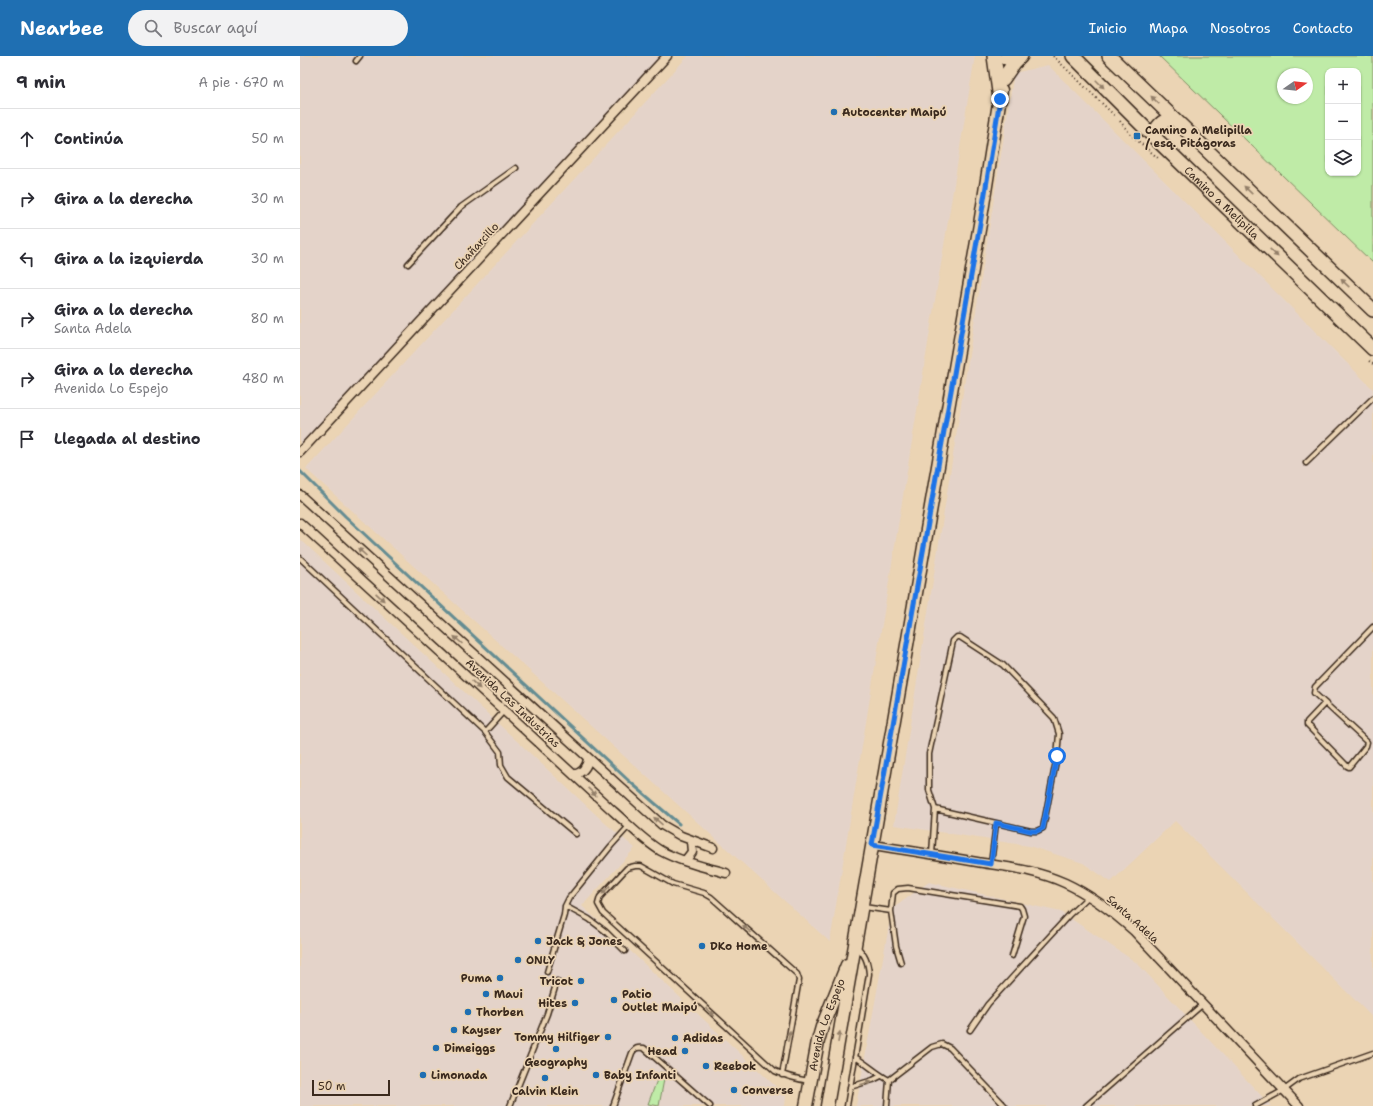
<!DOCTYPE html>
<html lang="es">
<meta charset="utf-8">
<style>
body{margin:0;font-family:"Shantell Sans",sans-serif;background:#f2f2f3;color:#2b2b33}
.controls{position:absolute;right:12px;top:12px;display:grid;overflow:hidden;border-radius:8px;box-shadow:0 1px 3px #0004}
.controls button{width:36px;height:36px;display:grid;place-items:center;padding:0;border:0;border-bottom:1px solid #e1e1e2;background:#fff;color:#2b2b33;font:20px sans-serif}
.compass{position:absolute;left:977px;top:12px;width:36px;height:36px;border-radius:50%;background:#fff;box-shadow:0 1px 3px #0004;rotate:76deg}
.scale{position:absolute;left:12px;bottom:10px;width:78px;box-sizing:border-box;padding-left:4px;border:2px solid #3b2a1e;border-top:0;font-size:11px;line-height:14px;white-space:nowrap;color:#3b2a1e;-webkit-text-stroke:3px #ebd4b4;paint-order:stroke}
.stop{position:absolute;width:12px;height:12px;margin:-9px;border:3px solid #1a73e8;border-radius:50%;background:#fff}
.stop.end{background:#1a73e8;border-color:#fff;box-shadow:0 1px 4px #0008}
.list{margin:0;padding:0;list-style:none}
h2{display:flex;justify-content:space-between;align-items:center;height:52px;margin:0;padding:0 16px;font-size:17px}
h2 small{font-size:13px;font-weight:400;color:#7c7c81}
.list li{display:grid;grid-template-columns:26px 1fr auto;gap:12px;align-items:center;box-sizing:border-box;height:60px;padding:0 16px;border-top:1px solid #e1e1e2}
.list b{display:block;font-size:15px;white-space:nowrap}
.list p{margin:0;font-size:13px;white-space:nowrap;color:#7c7c81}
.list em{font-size:13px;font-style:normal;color:#7c7c81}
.icon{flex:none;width:22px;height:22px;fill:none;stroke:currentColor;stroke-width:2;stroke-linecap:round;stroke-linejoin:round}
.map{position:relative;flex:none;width:1073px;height:1050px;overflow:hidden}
header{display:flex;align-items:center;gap:24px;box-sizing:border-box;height:56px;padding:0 20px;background:#1f6fb2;color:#fff}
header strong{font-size:19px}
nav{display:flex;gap:22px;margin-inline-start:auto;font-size:14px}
.search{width:280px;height:36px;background:#f2f2f3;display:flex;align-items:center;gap:10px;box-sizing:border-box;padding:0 14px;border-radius:22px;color:#7c7c81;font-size:15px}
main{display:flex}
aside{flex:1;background:#fff}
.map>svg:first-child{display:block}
</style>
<header>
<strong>Nearbee</strong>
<div class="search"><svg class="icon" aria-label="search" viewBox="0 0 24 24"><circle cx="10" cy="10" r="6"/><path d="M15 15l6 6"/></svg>Buscar aquí</div>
<nav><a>Inicio</a><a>Mapa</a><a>Nosotros</a><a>Contacto</a></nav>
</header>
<main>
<aside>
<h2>9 min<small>A pie · 670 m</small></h2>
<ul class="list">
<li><svg class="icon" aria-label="ahead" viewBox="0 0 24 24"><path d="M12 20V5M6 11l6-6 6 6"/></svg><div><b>Continúa</b></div><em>50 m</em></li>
<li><svg class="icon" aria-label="right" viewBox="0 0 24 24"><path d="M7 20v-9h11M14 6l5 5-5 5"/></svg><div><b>Gira a la derecha</b></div><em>30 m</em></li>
<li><svg class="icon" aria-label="left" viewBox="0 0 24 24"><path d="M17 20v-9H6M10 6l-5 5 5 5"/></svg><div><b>Gira a la izquierda</b></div><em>30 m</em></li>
<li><svg class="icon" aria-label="right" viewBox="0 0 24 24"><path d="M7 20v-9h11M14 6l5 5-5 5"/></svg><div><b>Gira a la derecha</b><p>Santa Adela</p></div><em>80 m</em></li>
<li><svg class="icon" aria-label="right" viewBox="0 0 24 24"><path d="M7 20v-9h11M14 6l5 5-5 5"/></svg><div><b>Gira a la derecha</b><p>Avenida Lo Espejo</p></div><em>480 m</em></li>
<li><svg class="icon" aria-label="arrive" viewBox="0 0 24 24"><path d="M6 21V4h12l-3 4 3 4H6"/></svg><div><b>Llegada al destino</b></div></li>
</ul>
</aside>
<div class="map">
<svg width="1073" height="1050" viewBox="0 0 1073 1050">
<rect width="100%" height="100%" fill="#ebd4b4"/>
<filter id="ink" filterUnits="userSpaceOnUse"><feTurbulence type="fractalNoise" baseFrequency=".025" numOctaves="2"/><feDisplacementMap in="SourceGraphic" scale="8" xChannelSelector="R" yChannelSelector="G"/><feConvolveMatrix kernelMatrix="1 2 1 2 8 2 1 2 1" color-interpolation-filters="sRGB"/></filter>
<g filter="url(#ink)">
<path fill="#e4d3c9" d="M0,0h362l-362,402z
M388,0h287l-145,886 -524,-473z
M748,9l325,324v629l-198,-197 -64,61 -28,-19 -54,-17 -135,-21 120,-752z
M0,483l306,285 29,24 -53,58 204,190 -1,10h-485z
M629,826l132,30 76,51 134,143h-415l36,-197z"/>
<path fill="#bfeba7" stroke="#7d8a62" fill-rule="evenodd" d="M859,0h214v207zM1028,15h30v102h-30zM983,18h24v24h-24z
M360,1016l5,2 -6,32 -11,-2z"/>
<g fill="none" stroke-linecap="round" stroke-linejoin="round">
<path stroke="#648c92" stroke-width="3" d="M0,415l45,45 284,265 50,43"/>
<defs>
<path id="service" d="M56,5l4,-5
M108,208l53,-57 55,-39
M1006,407l67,-65
M0,502l185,174 15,20 1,13 7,12 68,57
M1025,647l-18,19v3l40,41 2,1 17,-21 1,-4 -53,-49 1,-6 58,-60
M185,676l19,-21
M632,798l3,-45 -6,-19v-36l24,-113 4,-4h3l43,28 51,53 5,16 -2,22 -14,72 -6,3h-6l-96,-22
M691,808l5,-41
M265,850l24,13 16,12 20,20
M564,851l27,4 2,-18 5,-4 10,-1 112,18 2,3 2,7 -12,40
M591,855l5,35 5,17
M247,916l17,-57 1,-9 4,-8 42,-52 18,-20
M670,974l18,-26 82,-90 19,-18
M555,1001c12,7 22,17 34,23
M482,1019l15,-84 2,-11 -2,-6 -86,-77 -7,-4 -31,-9 -32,-18h-6l-8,2 -27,29 -2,7 5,9 172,158c12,6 22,8 34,10
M589,1024l43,-33 10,-3 8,4 55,58
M550,1031l23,-7 8,-4
M210,1050l37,-92 10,-33
M313,1050l19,-53c3,-5 5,-6 12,-5l66,58
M547,1050l22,-132c-1,-12 -4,-20 -13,-28
M587,1050l2,-26
M786,1050l117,-102
M955,1050l29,-16 15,-11 74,-26"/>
<path id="minor" d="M0,396l367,-396
M0,439l362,330 19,11 32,12
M0,467l313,288c16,14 31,30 48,40 20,11 44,16 65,22
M274,719c8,-2 13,-8 14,-16
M572,789c35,5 70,11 105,17 30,5 60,8 88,21 26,12 48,29 69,48l165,175
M385,805l7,-9 -1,-11"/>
<g id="secondary">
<path id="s1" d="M506,1050l12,-65 4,-14 25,-62"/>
<path d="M527,1050l153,-882 21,-134"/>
</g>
<g id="primary">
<path d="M694,0l6,43"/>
<path id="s2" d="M773,0l81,81 219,212"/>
<path d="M809,0l264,254"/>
<path d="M706,2l1,-2"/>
<path d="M703,23l11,-16 7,-7"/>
<path d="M854,81c2,-11 9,-17 19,-19"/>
</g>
</defs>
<use href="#service" stroke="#3b2a1e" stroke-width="7"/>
<use href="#minor" stroke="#3b2a1e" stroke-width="11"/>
<use href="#secondary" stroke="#3b2a1e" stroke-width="15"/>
<use href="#primary" stroke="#3b2a1e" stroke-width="16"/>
<path stroke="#3b2a1e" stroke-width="2" stroke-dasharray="1 3" stroke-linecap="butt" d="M753,0l62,60
M820,65l11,14 27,23
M1069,305l4,3"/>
<use href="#service" stroke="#ebd4b4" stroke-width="4"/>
<use href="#minor" stroke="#ebd4b4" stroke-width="8"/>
<use href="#secondary" stroke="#ebd4b4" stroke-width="12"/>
<use href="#primary" stroke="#ebd4b4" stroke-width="13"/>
</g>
<defs><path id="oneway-solid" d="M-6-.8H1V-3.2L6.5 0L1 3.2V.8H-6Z"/></defs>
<g fill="#937f69">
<use href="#oneway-solid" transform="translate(800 28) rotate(45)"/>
<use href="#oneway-solid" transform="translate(855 44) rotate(-136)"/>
<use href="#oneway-solid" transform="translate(948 134) rotate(-136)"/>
<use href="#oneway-solid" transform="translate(974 197) rotate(44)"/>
<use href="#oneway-solid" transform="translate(1045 227) rotate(-136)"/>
<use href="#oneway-solid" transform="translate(62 496) rotate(-138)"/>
<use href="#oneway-solid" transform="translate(80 541) rotate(43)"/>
<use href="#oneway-solid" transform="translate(158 584) rotate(-138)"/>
<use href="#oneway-solid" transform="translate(176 629) rotate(43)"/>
<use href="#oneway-solid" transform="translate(292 736) rotate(43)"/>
<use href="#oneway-solid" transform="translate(358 765) rotate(-139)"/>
<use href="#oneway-solid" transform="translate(306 834) rotate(133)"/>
<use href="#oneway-solid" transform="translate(447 873) rotate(-138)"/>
<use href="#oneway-solid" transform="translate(410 956) rotate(43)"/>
<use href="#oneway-solid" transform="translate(489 980) rotate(-79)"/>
<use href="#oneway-solid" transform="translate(539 981) rotate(-80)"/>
<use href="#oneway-solid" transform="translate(566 1027) rotate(-17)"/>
</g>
</g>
<g fill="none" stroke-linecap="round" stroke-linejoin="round" filter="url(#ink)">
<path stroke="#1a73e8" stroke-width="5" d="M700,43l-20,125 -108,621 119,19 5,-41 35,8h6l6,-3 14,-72"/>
</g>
<g fill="#1f6fb2" stroke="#ebd4b4" stroke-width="1.5">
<circle cx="534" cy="56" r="4"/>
<rect x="833" y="76" width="8" height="8" rx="2"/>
<circle cx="238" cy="885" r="4"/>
<circle cx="402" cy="890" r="4"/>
<circle cx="218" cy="904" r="4"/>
<circle cx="200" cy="922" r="4"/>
<circle cx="281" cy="925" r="4"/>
<circle cx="186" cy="938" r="4"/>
<circle cx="314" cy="944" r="4"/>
<circle cx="275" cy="947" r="4"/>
<circle cx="168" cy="956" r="4"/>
<circle cx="154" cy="974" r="4"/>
<circle cx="308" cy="981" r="4"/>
<circle cx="375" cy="982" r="4"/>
<circle cx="136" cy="992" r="4"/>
<circle cx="256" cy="993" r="4"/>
<circle cx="385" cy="995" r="4"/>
<circle cx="406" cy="1010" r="4"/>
<circle cx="123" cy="1019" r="4"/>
<circle cx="296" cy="1019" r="4"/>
<circle cx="245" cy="1022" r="4"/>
<circle cx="434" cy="1034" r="4"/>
</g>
<g text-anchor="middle" stroke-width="3.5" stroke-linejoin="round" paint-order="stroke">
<g font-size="11" font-weight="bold" fill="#3b2a1e" stroke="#ebd4b4" text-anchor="start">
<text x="542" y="60">Autocenter Maipú</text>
<text x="845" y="78">Camino a Melipilla<tspan x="845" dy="13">/ esq. Pitágoras</tspan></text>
<text x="246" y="889">Jack &amp; Jones</text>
<text x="410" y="894">DKo Home</text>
<text x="226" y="908">ONLY</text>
<text x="192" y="926" text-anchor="end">Puma</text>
<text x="273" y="929" text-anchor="end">Tricot</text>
<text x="194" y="942">Maui</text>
<text x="322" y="942">Patio<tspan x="322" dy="13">Outlet Maipú</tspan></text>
<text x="267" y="951" text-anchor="end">Hites</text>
<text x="176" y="960">Thorben</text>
<text x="162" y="978">Kayser</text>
<text x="300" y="985" text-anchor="end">Tommy Hilfiger</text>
<text x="383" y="986">Adidas</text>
<text x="144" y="996">Dimeiggs</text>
<text x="377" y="999" text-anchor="end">Head</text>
<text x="256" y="1010" text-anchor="middle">Geography</text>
<text x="414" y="1014">Reebok</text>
<text x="131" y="1023">Limonada</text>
<text x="304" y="1023">Baby Infanti</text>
<text x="442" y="1038">Converse</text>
<text x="245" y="1039" text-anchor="middle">Calvin Klein</text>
</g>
<g font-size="11" fill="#3b2a1e" stroke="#ebd4b4">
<text dy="4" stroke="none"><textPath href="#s2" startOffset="209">Camino a Melipilla</textPath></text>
<text transform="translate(176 190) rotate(-47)" y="4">Chañarcillo</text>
<text transform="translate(213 647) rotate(43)" y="4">Avenida Las Industrias</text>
<text transform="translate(833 863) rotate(42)" y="4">Santa Adela</text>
<text dy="4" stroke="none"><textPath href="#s1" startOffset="84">Avenida Lo Espejo</textPath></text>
</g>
</g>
</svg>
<div class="controls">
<button>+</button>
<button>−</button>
<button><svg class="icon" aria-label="layers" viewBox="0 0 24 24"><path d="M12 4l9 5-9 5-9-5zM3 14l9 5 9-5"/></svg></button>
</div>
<svg class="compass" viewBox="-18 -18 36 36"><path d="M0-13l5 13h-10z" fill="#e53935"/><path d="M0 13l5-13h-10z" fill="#7c7c81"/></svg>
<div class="scale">50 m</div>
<div class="stop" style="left:757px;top:700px"></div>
<div class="stop end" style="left:700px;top:43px"></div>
</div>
</main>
